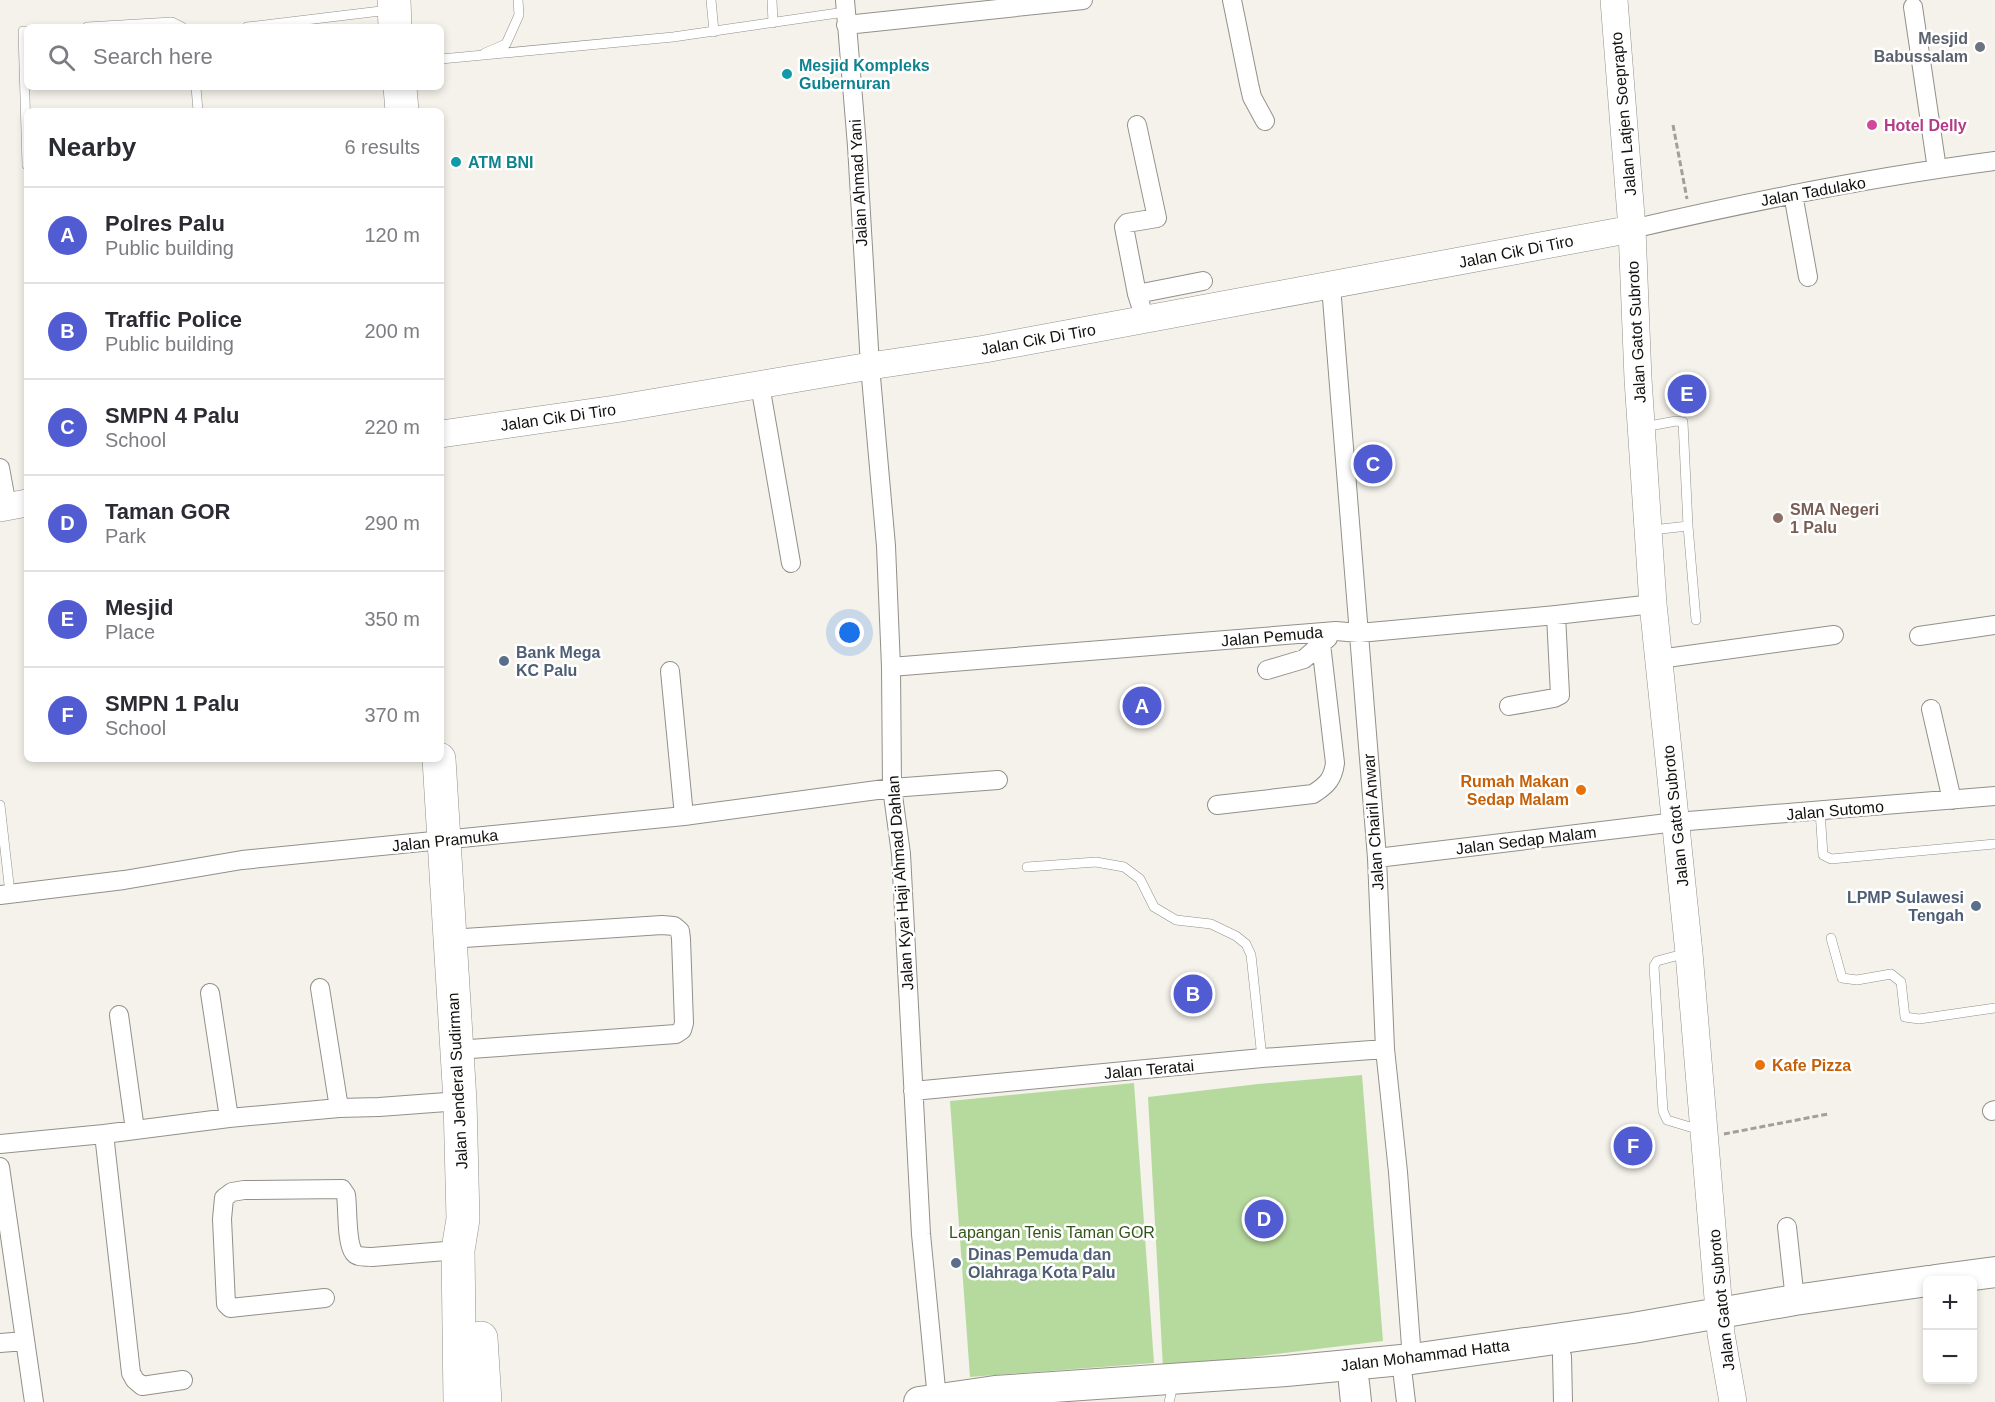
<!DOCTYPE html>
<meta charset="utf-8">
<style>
body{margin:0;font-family:Helvetica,sans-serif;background:#f2f2f3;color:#2b2b33}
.controls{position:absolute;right:18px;bottom:18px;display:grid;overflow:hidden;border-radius:9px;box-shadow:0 3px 9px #0003}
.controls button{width:54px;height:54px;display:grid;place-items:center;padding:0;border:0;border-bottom:2px solid #e1e1e2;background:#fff;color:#2b2b33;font:30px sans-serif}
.you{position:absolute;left:850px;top:633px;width:21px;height:21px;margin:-15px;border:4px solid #fff;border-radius:50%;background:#1a73e8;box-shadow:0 0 0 9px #1a73e833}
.badge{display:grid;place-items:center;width:39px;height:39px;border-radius:50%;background:#525cd2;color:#fff;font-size:20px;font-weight:700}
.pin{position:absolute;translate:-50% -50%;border:3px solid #fff;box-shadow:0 2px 6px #0006}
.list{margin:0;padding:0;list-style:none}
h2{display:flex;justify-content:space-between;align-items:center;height:78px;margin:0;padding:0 24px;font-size:26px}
h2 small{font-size:20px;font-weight:400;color:#7c7c81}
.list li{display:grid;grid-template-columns:39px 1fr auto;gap:18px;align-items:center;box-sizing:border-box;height:96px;padding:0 24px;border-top:2px solid #e1e1e2}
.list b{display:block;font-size:22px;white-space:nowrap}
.list p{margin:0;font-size:20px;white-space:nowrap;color:#7c7c81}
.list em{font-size:20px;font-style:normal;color:#7c7c81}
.icon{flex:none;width:33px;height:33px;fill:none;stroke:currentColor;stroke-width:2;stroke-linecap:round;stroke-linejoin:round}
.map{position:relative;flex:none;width:1995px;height:1402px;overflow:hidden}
.search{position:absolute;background:#fff;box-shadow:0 3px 9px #0003;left:24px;top:24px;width:420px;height:66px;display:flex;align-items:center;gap:15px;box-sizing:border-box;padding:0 21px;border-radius:9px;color:#7c7c81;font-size:22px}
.panel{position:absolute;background:#fff;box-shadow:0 3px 9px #0003;left:24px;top:108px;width:420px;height:654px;border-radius:9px}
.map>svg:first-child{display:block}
</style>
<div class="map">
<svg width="1995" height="1402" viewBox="0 0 1995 1402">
<rect width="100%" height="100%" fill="#f4f2ea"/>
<path fill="#b6da9e" d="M1362,1075l21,266 -220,27 -15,-271 110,-13z
M1134,1083l20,280 -184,14 -20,-276z"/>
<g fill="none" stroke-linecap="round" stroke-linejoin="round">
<defs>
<path id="lane" d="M711,0l3,32
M772,0l1,23
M87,27l85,-5 10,5
M247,27l142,-17
M27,31h-4l4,134
M485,53l21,-9 13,-29 -1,-15
M441,59l232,-22 172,-25
M196,87l2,24
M1644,427l32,-6 7,1 5,104 8,94
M1652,530l36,-4
M0,805l10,88
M1820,811l3,44 8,4 164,-15
M1027,867l69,-5 28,5 16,12 14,28 22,13 35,4 25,12 10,8 5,11 11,103
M1831,938l11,40 15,2 34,-6 10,8 4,35 14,2 76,-11
M1687,953l-30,8 -3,5 9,145 4,9 33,10
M1169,1402l2,-8"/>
<path id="street" d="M845,0l12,146 13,220 16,180 5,121 1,121 9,66 20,380 16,165
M1232,0l17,84 3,13 13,24
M1913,7l24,162
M846,25l237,-25
M1137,125l20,93 -30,5 -3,4 13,67 8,25
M1793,194l15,83
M1632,229c120,-28 241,-52 363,-68
M1331,286l46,572 8,191 13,123 14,187
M1137,294l66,-13
M760,385l31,178
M0,468l7,38
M1919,636l76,-11
M1659,659l175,-24
M891,667l445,-36 23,2 197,-18 97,-11
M1267,670l37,-11 24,-21
M670,671l14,145
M1509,706l45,-8 6,-3 -4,-80
M1931,709l21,91
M1217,805l96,-11c14,-9 20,-15 22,-31l-14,-119
M1377,858l299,-36 319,-26
M0,895l124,-15 118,-20 442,-44 208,-28 106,-8
M449,939l213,-14 12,1 6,5 1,8 3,84 -2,7 -6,4 -219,16
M320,988l19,120
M210,993l19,125
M119,1015l16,115
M913,1091l349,-33 123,-9
M1992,1111l3,-1
M104,1134l27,239 4,7 7,6 41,-6
M0,1144l104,-10 125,-16 110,-10 40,-1 81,-6
M0,1167l34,235
M1787,1227l8,73
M325,1298l-95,10 -4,-4 -4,-85 2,-21 8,-6 12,-2 98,-1 4,6c2,13 0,48 8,58 4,5 12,3 18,4l86,-7
M0,1343l25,-2
M1562,1356l1,46
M1403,1377l3,25"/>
<path id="secondary" d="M1614,0l18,229 6,150 15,225 36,349 32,381 12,68
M441,434l174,-25 255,-43 115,-17 647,-120
M0,508l27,-5"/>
<path id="primary" d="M1935,1280l60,-8
M1354,1383l2,19
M919,1402l76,-11 291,-20 126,-12 221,-31 162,-28 133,-19"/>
<path id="highway" d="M394,0l1,27
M400,87l2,24
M439,759l21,342 3,118 -5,31 2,152
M481,1338l4,64"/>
</defs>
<use href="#lane" stroke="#939089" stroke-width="10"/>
<use href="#street" stroke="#939089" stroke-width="20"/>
<use href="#secondary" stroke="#939089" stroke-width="28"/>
<use href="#primary" stroke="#939089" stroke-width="32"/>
<use href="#highway" stroke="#939089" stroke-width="34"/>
<path stroke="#a19f99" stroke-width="3" stroke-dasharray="6 3" stroke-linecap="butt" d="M1673,125l14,74
M1724,1134l104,-20"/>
<use href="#lane" stroke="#fff" stroke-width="9"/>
<use href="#street" stroke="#fff" stroke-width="18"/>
<use href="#secondary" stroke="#fff" stroke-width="27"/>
<use href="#primary" stroke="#fff" stroke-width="30"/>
<use href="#highway" stroke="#fff" stroke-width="33"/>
</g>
<circle fill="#6b7280" stroke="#fff" stroke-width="2" cx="1980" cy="47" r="6"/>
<g fill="#0f9aa8" stroke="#fff" stroke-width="2">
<circle cx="787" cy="74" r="6"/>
<circle cx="456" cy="162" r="6"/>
</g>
<circle fill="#d1479c" stroke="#fff" stroke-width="2" cx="1872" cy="125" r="6"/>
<circle fill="#8d6e63" stroke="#fff" stroke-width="2" cx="1778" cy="518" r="6"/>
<g fill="#5c6f8a" stroke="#fff" stroke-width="2">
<circle cx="504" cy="661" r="6"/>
<circle cx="1976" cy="906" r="6"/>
<circle cx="956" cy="1263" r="6"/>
</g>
<g fill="#e8710a" stroke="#fff" stroke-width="2">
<circle cx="1581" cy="790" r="6"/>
<circle cx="1760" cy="1065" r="6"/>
</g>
<g text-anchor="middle" stroke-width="5" stroke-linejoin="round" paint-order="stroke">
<g font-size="16" font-weight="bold" fill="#5b616d" stroke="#fff" text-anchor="end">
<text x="1968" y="44">Mesjid<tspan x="1968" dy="18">Babussalam</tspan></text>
</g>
<g font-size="16" font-weight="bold" fill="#0d838f" stroke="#fff" text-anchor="start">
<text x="799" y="71">Mesjid Kompleks<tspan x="799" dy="18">Gubernuran</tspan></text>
<text x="468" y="168">ATM BNI</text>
</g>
<g font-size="16" fill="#12110e" stroke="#fff">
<text transform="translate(1623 114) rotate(-95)" y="6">Jalan Latjen Soeprapto</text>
<text transform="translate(858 183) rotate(-93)" y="6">Jalan Ahmad Yani</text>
<text transform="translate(1813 191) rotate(-10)" y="6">Jalan Tadulako</text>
<text transform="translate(1516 251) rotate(-11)" y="6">Jalan Cik Di Tiro</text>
<text transform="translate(1636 332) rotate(-93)" y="6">Jalan Gatot Subroto</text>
<text transform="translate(1038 339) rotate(-10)" y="6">Jalan Cik Di Tiro</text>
<text transform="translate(558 417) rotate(-8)" y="6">Jalan Cik Di Tiro</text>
<text transform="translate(1272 636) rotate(-5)" y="6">Jalan Pemuda</text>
<text transform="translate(1835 810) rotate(-5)" y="6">Jalan Sutomo</text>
<text transform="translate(1675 816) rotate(-96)" y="6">Jalan Gatot Subroto</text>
<text transform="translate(1373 822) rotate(-94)" y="6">Jalan Chairil Anwar</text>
<text transform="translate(445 840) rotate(-6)" y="6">Jalan Pramuka</text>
<text transform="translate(1526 840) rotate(-7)" y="6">Jalan Sedap Malam</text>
<text transform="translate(900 883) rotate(-94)" y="6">Jalan Kyai Haji Ahmad Dahlan</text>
<text transform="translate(1149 1069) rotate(-5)" y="6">Jalan Teratai</text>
<text transform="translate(457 1081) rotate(-93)" y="6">Jalan Jenderal Sudirman</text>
<text transform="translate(1721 1300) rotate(-96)" y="6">Jalan Gatot Subroto</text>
<text transform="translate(1425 1355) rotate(-7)" y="6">Jalan Mohammad Hatta</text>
</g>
<g font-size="16" font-weight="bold" fill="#b23c85" stroke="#fff" text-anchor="start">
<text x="1884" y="131">Hotel Delly</text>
</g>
<g font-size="16" font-weight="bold" fill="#785e54" stroke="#fff" text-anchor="start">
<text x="1790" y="515">SMA Negeri<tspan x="1790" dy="18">1 Palu</tspan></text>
</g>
<g font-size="16" font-weight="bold" fill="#4e5e75" stroke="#fff" text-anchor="start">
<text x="516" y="658">Bank Mega<tspan x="516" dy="18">KC Palu</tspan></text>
<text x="1964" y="903" text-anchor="end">LPMP Sulawesi<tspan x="1964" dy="18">Tengah</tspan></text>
<text x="968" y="1260">Dinas Pemuda dan<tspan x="968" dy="18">Olahraga Kota Palu</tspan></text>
</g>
<g font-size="16" font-weight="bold" fill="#c56008" stroke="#fff" text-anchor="end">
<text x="1569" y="787">Rumah Makan<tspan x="1569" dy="18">Sedap Malam</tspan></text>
<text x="1772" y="1071" text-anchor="start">Kafe Pizza</text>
</g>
<g font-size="16" fill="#335517" stroke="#fff">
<text x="1052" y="1238">Lapangan Tenis Taman GOR</text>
</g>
</g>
</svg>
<div class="controls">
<button>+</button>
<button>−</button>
</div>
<div class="you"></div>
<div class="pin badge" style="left:1142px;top:706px">A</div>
<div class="pin badge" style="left:1193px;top:994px">B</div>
<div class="pin badge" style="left:1373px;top:464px">C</div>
<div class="pin badge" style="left:1264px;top:1219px">D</div>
<div class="pin badge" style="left:1687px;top:394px">E</div>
<div class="pin badge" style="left:1633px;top:1146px">F</div>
<div class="search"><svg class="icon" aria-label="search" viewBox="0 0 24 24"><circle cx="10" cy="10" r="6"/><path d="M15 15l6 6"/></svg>Search here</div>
<section class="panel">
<h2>Nearby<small>6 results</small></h2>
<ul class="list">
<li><span class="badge">A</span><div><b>Polres Palu</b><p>Public building</p></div><em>120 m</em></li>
<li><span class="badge">B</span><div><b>Traffic Police</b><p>Public building</p></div><em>200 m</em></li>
<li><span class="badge">C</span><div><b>SMPN 4 Palu</b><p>School</p></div><em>220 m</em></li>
<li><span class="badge">D</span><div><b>Taman GOR</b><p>Park</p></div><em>290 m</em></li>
<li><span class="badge">E</span><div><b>Mesjid</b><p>Place</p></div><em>350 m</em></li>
<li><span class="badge">F</span><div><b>SMPN 1 Palu</b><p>School</p></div><em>370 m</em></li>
</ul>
</section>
</div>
